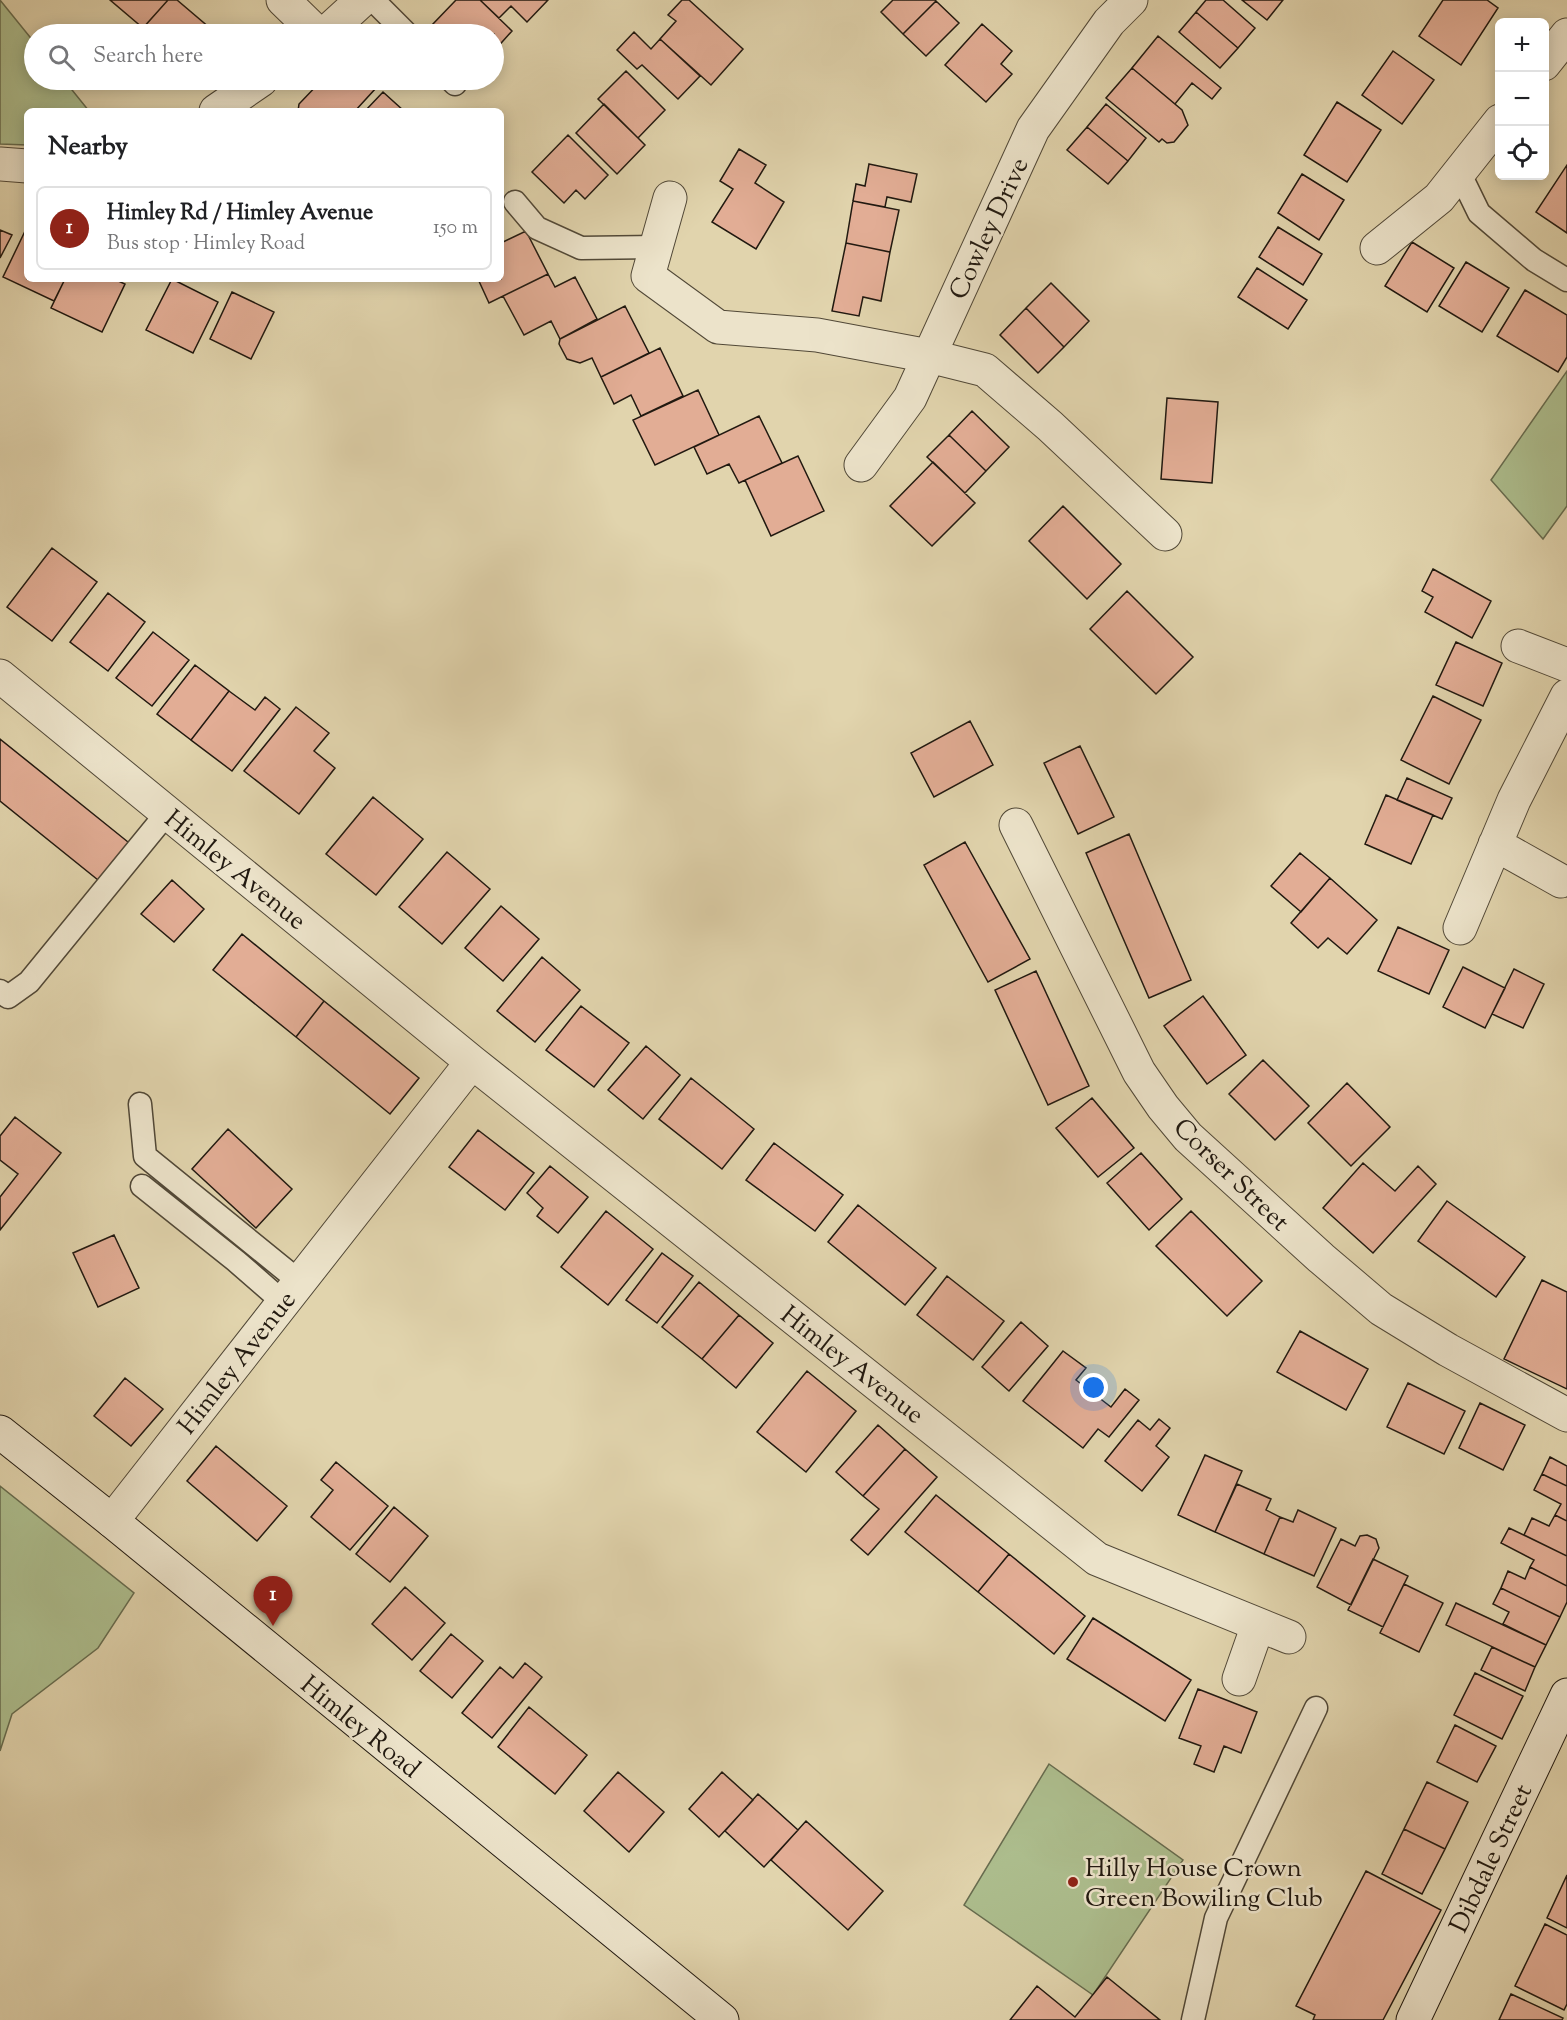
<!DOCTYPE html>
<meta charset="utf-8">
<style>
body{margin:0;font-family:"Sorts Mill Goudy",serif;background:#f6f6f6;color:#202124}
.controls{position:absolute;right:18px;top:18px;display:grid;overflow:hidden;border-radius:9px;box-shadow:0 3px 15px #0003}
.controls button{width:54px;height:54px;display:grid;place-items:center;padding:0;border:0;border-bottom:2px solid #e0e0e0;background:#fff;color:#202124;font:30px sans-serif}
.you{position:absolute;left:1094px;top:1388px;width:21px;height:21px;margin:-15px;border:4px solid #fff;border-radius:50%;background:#1a73e8;box-shadow:0 0 0 9px #1a73e833}
.badge{display:grid;place-items:center;width:39px;height:39px;border-radius:50%;background:#8f2418;color:#fff;font-size:20px;font-weight:700}
.pin{position:absolute;translate:-50% -50px;filter:drop-shadow(0 2px 3px #0008)}
.pin::after{content:'';position:absolute;top:32px;width:21px;height:18px;background:inherit;clip-path:polygon(0 0,100% 0,50% 100%)}
.list{margin:0;padding:0;list-style:none}
h2{display:flex;justify-content:space-between;align-items:center;height:78px;margin:0;padding:0 24px;font-size:26px}
h2 small{font-size:20px;font-weight:400;color:#757577}
.list li{display:grid;grid-template-columns:39px 1fr auto;gap:18px;align-items:center;box-sizing:border-box;height:84px;margin:0 12px 12px;padding:0 12px;border:2px solid #e0e0e0;border-radius:9px}
.list b{display:block;font-size:22px;white-space:nowrap}
.list p{margin:0;font-size:20px;white-space:nowrap;color:#757577}
.list em{font-size:20px;font-style:normal;color:#757577}
.icon{flex:none;width:33px;height:33px;fill:none;stroke:currentColor;stroke-width:2;stroke-linecap:round;stroke-linejoin:round}
.map{position:relative;flex:none;width:1567px;height:2020px;overflow:hidden}
.search{position:absolute;background:#fff;box-shadow:0 3px 15px #0003;left:24px;top:24px;width:480px;height:66px;display:flex;align-items:center;gap:15px;box-sizing:border-box;padding:0 21px;border-radius:33px;color:#757577;font-size:22px}
.panel{position:absolute;background:#fff;box-shadow:0 3px 15px #0003;left:24px;top:108px;width:480px;height:174px;border-radius:9px}
.map>svg:first-child{display:block}
</style>
<div class="map">
<svg width="1567" height="2020" viewBox="0 0 1567 2020">
<rect width="100%" height="100%" fill="#e1d4ad"/>
<filter id="stains"><feTurbulence type="fractalNoise" baseFrequency=".00333" numOctaves="4"/><feColorMatrix values="0 0 0 0 .2 0 0 0 0 .09 0 0 0 0 .02 0 0 0 .5 -.17"/></filter>
<radialGradient id="worn" r=".72"><stop offset=".6" stop-color="#630" stop-opacity="0"/><stop offset="1" stop-color="#630" stop-opacity=".3"/></radialGradient>
<path fill="#adbe8e" stroke="#676c4f" stroke-width="1.5" d="M0,0l34,42v38h30l25,31h-62v34l-27,-1z
M1567,371v135l-24,33 -52,-59z
M0,1486l134,107 -36,55 -86,66 -12,37z
M1049,1764l134,96 -90,135 -129,-90z"/>
<path fill="#e2ad95" stroke="#211910" stroke-width="1.5" d="M110,0h58l-25,28z
M168,0h9l40,34h-66l-8,-6z
M456,0h24l32,31 -18,20v-17h-52l-10,-9z
M480,0h68l-21,22 -16,-16 -12,12z
M682,0h7l54,49 -32,36 -51,-46 16,-18 -8,-6z
M893,0h42l1,1 -33,33 -22,-22z
M1206,0h17l32,28 -17,20 -42,-36z
M1242,0h41l-16,20z
M1443,0h44l11,8 -37,57 -42,-29z
M936,1l23,22 -33,33 -23,-22z
M1196,12l42,36 -18,20 -41,-36z
M982,24l30,27 -11,13 11,10 -26,28 -41,-37z
M634,32l17,17 9,-10 40,37 -22,23 -36,-34 -5,4 -20,-19z
M1158,36l63,52 -9,11 -20,-16 -17,21 -43,-36z
M1393,51l41,29 -32,44 -40,-29z
M1132,68l50,42 6,15 -14,17 -7,1 -5,-4 -3,3 -53,-44z
M626,71l39,39 -27,28 -40,-39z
M322,80h44l10,8 -21,23h-57l1,-7z
M383,92l21,19h-39z
M1337,102l44,28 -34,52 -43,-27z
M604,104l41,41 -28,29 -41,-41z
M1106,104l40,34 -18,23 -41,-34z
M1087,127l41,34 -20,23 -41,-34z
M568,135l40,40 -23,24 -9,-9 -12,13 -32,-31z
M739,149l27,16 -11,18 29,19 -28,47 -44,-27 21,-33 -13,-8z
M869,164l48,10 -6,28 -24,-5 -2,10 -32,-6 3,-17 9,2z
M1567,165v68l-31,-21z
M1302,174l42,26 -25,40 -41,-27z
M853,201l46,9 -9,42 -44,-9z
M27,227v52h38l-11,22 -51,-24z
M1278,227l44,27 -19,31 -44,-28z
M0,230l12,5 -12,23z
M526,231l22,43 -59,29 -11,-24h23v-36z
M1412,242l42,26 -27,44 -42,-26z
M846,243l44,9 -9,49 -18,-4 -4,19 -27,-5z
M1466,262l43,26 -27,44 -43,-26z
M1257,268l50,32 -19,29 -50,-32z
M548,274l7,13 20,-10 22,42 -37,20 -9,-18 -27,14 -21,-39z
M65,279h49l11,5 -23,48 -51,-24z
M172,279l46,23 -25,51 -47,-23z
M1051,283l38,38 -25,26 -38,-39z
M1525,290l42,25v42l-9,15 -61,-36z
M232,292l42,20 -23,47 -41,-20z
M625,306l24,47 -48,24 -9,-19 -12,5 -13,-4 -8,-15 1,-5z
M1026,308l38,39 -26,26 -38,-38z
M660,348l23,48 -42,20 -10,-21 -17,9 -13,-27z
M698,390l21,45 -64,30 -22,-45z
M1167,398l51,4 -6,81 -51,-4z
M972,411l37,36 -23,24 -37,-36z
M759,416l23,47 -43,20 -10,-19 -22,10 -13,-27z
M949,435l37,36 -21,22 -38,-36z
M798,456l26,55 -53,25 -26,-56z
M933,462l42,41 -43,43 -42,-40z
M1063,506l58,58 -34,35 -58,-58z
M52,548l45,34 -45,59 -45,-34z
M1433,569l58,32 -19,37 -47,-26 8,-15 -11,-6z
M1127,591l66,66 -37,37 -66,-65z
M108,593l37,29 -37,49 -38,-29z
M153,632l36,28 -37,46 -36,-28z
M1456,642l46,21 -19,43 -47,-21z
M195,665l34,26 -38,49 -34,-26z
M229,691l26,19 10,-13 15,12 -48,62 -41,-31z
M1433,696l48,24 -32,64 -48,-24z
M296,707l33,26 -15,18 21,17 -36,46 -55,-43z
M970,721l23,44 -59,32 -23,-44z
M0,739l133,107 -30,38 -103,-83z
M1080,746l34,71 -36,17 -34,-71z
M1407,778l45,20 -10,21 -45,-19z
M1386,795l47,20 -22,49 -46,-20z
M373,797l50,42 -47,56 -50,-41z
M1129,834l62,146 -42,18 -63,-145z
M965,842l65,117 -42,23 -64,-117z
M447,852l43,37 -48,55 -43,-37z
M1300,853l30,25 -29,34 -30,-26z
M1330,878l47,42 -30,34 -19,-16 -10,10 -27,-25z
M172,880l32,29 -30,33 -33,-28z
M501,906l38,33 -36,42 -38,-33z
M1398,927l51,23 -20,44 -51,-23z
M242,934l82,67 -28,36 -83,-67z
M542,957l38,33 -45,52 -38,-31z
M1463,967l42,21 -20,40 -42,-21z
M1514,969l30,15 -21,44 -31,-14z
M1036,971l53,115 -41,19 -53,-115z
M1203,996l43,59 -39,29 -43,-58z
M324,1001l95,77 -29,36 -94,-77z
M581,1006l48,37 -35,44 -48,-37z
M646,1046l34,29 -37,44 -35,-29z
M1263,1060l46,46 -34,34 -46,-46z
M691,1078l63,51 -32,40 -63,-50z
M1347,1083l43,44 -39,39 -43,-43z
M1092,1098l42,50 -36,29 -42,-49z
M15,1117l46,36 -61,77v-33l18,-23 -18,-14v-24z
M228,1129l64,60 -36,39 -64,-59z
M478,1130l56,43 -29,37 -56,-43z
M774,1143l69,52 -28,36 -69,-51z
M1141,1153l41,46 -33,31 -42,-47z
M1363,1163l32,28 23,-25 18,18 -63,69 -50,-45z
M550,1166l38,31 -30,36 -21,-17 6,-8 -16,-15z
M1447,1201l78,56 -29,40 -78,-56z
M858,1205l78,63 -31,37 -77,-63z
M606,1211l47,38 -45,56 -47,-38z
M1191,1211l71,70 -35,35 -71,-70z
M114,1235l25,53 -41,19 -25,-54z
M662,1253l31,23 -36,47 -31,-23z
M947,1276l57,45 -31,39 -56,-45z
M1542,1280l25,12v97l-63,-30z
M699,1282l40,33 -37,44 -40,-32z
M739,1315l34,28 -37,45 -34,-29z
M1021,1322l27,24 -39,45 -27,-24z
M1300,1331l68,38 -22,41 -69,-38z
M1063,1351l23,17 -10,12 35,27 14,-18 14,11 -30,37 -11,-8 -15,19 -60,-47z
M807,1371l49,40 -50,61 -49,-40z
M125,1378l38,31 -32,37 -37,-30z
M1408,1383l57,28 -21,43 -57,-27z
M1480,1403l45,22 -22,45 -44,-22z
M1159,1419l11,9 -14,18 13,11 -27,34 -37,-30 33,-41 12,10z
M878,1425l27,24 -42,47 -27,-24z
M216,1446l71,60 -30,35 -70,-60z
M905,1449l32,28 -69,78 -17,-15 28,-31 -16,-13z
M1205,1455l37,16 -27,61 -37,-17z
M1550,1457l17,9v20l-25,-12z
M336,1462l52,44 -38,44 -39,-33 22,-27 -12,-10z
M1542,1474l25,12v35l-12,-6 6,-11 -27,-14z
M1237,1484l34,15 -5,11 14,7 -16,37 -49,-22z
M936,1495l73,59 -31,38 -73,-60z
M394,1507l34,29 -38,46 -34,-28z
M1298,1510l38,18 -22,48 -50,-22 16,-37 13,5z
M1555,1515l12,6v35l-43,-21 8,-17 17,8z
M1509,1528l58,28v30l-37,-19 4,-7 -33,-17z
M1367,1535l9,4 3,9 -28,57 -34,-18 24,-48 14,7 5,-10z
M1009,1554l76,62 -31,38 -76,-62z
M1373,1559l35,17 -25,51 -35,-17z
M1530,1567l37,19v16l-7,15 -59,-29 7,-17 17,8z
M1404,1584l39,19 -24,49 -39,-19z
M405,1587l40,36 -33,37 -40,-36z
M1501,1588l59,29 -14,28 -43,-21 6,-12 -16,-8z
M1456,1603l90,42 -11,22 -89,-42z
M1093,1618l98,62 -26,41 -98,-62z
M451,1634l32,27 -31,37 -32,-27z
M1492,1647l43,20 -10,24 -44,-21z
M525,1663l17,14 -50,61 -30,-25 38,-46 13,11z
M1475,1673l48,23 -21,43 -48,-24z
M1198,1689l59,23 -16,41 -17,-7 -10,26 -20,-8 7,-18 -22,-8z
M529,1707l58,48 -32,39 -57,-47z
M1455,1725l41,21 -19,36 -40,-20z
M618,1772l46,40 -35,40 -45,-41z
M722,1772l31,28 -34,37 -30,-28z
M1427,1782l41,20 -23,47 -41,-20z
M758,1794l40,36 -34,37 -39,-36z
M806,1821l77,70 -35,39 -77,-70z
M1404,1829l41,20 -23,45 -40,-20z
M1366,1871l75,39 -58,110h-70l2,-5 -19,-9z
M1567,1875v53l-20,-10z
M1545,1924l22,11v69l-3,6 -49,-24z
M1107,1977l53,43h-150l27,-34 38,31z
M1511,1994l52,24 -1,2h-63z"/>
<g fill="none" stroke-linecap="round" stroke-linejoin="round">
<defs>
<path id="lane" d="M373,0l34,34
M451,80l4,4
M1459,172l20,41 55,47 33,20
M515,202l22,26 44,20 75,-1
M0,991l8,6 21,-15 138,-169
M140,1104l5,52 155,126
M142,1186l94,75 47,41
M1193,2020l23,-102 100,-210"/>
<path id="street" d="M283,0l35,34
M325,34l37,-34
M1544,64l23,-29
M216,111l45,-31
M0,164l27,2
M670,198l-22,78 70,51 99,8 112,21 56,14 65,56 115,108
M1377,248l62,-50 61,-77
M861,465l49,-67 123,-269 76,-107 22,-22
M1518,646l49,19
M0,676l472,386 625,497 192,78
M1016,825l123,247 24,35 25,30 133,121 60,51 67,41 119,65
M1495,844l66,37
M1460,928l54,-128 53,-104
M112,1521l360,-459
M1239,1679l19,-54"/>
<path id="secondary" d="M0,1432l112,89 610,499
M1413,2020l154,-325"/>
</defs>
<use href="#lane" stroke="#514837" stroke-width="25"/>
<use href="#street" stroke="#514837" stroke-width="35"/>
<use href="#secondary" stroke="#211910" stroke-width="35"/>
<use href="#lane" stroke="#ece3ca" stroke-width="22"/>
<use href="#street" stroke="#ece3ca" stroke-width="33"/>
<use href="#secondary" stroke="#ece3ca" stroke-width="33"/>
</g>
<circle fill="#8f2418" stroke="#ece3ca" stroke-width="2" cx="1073" cy="1882" r="6"/>
<g text-anchor="middle" stroke-width="5" stroke-linejoin="round" paint-order="stroke">
<g font-size="26" fill="#211910" stroke="#ece3ca">
<text transform="translate(988 228) rotate(-65)" y="9">Cowley Drive</text>
<text transform="translate(236 869) rotate(39)" y="9">Himley Avenue</text>
<text transform="translate(1232 1174) rotate(44)" y="9">Corser Street</text>
<text transform="translate(236 1362) rotate(-52)" y="9">Himley Avenue</text>
<text transform="translate(853 1364) rotate(38)" y="9">Himley Avenue</text>
<text transform="translate(361 1726) rotate(39)" y="9">Himley Road</text>
<text transform="translate(1490 1858) rotate(-65)" y="9">Dibdale Street</text>
</g>
<g font-size="26" fill="#211910" stroke="#ece3ca" text-anchor="start">
<text x="1085" y="1876">Hilly House Crown<tspan x="1085" dy="30">Green Bowiling Club</tspan></text>
</g>
</g>
<rect width="100%" height="100%" filter="url(#stains)"/>
<rect width="100%" height="100%" fill="url(#worn)"/>
</svg>
<div class="controls">
<button>+</button>
<button>−</button>
<button><svg class="icon" aria-label="locate" viewBox="0 0 24 24"><circle cx="12" cy="12" r="6"/><path d="M12 2v4M12 18v4M2 12h4M18 12h4"/></svg></button>
</div>
<div class="you"></div>
<div class="pin badge" style="left:273px;top:1626px">1</div>
<div class="search"><svg class="icon" aria-label="search" viewBox="0 0 24 24"><circle cx="10" cy="10" r="6"/><path d="M15 15l6 6"/></svg>Search here</div>
<section class="panel">
<h2>Nearby<small></small></h2>
<ul class="list">
<li><span class="badge">1</span><div><b>Himley Rd / Himley Avenue</b><p>Bus stop · Himley Road</p></div><em>150 m</em></li>
</ul>
</section>
</div>
